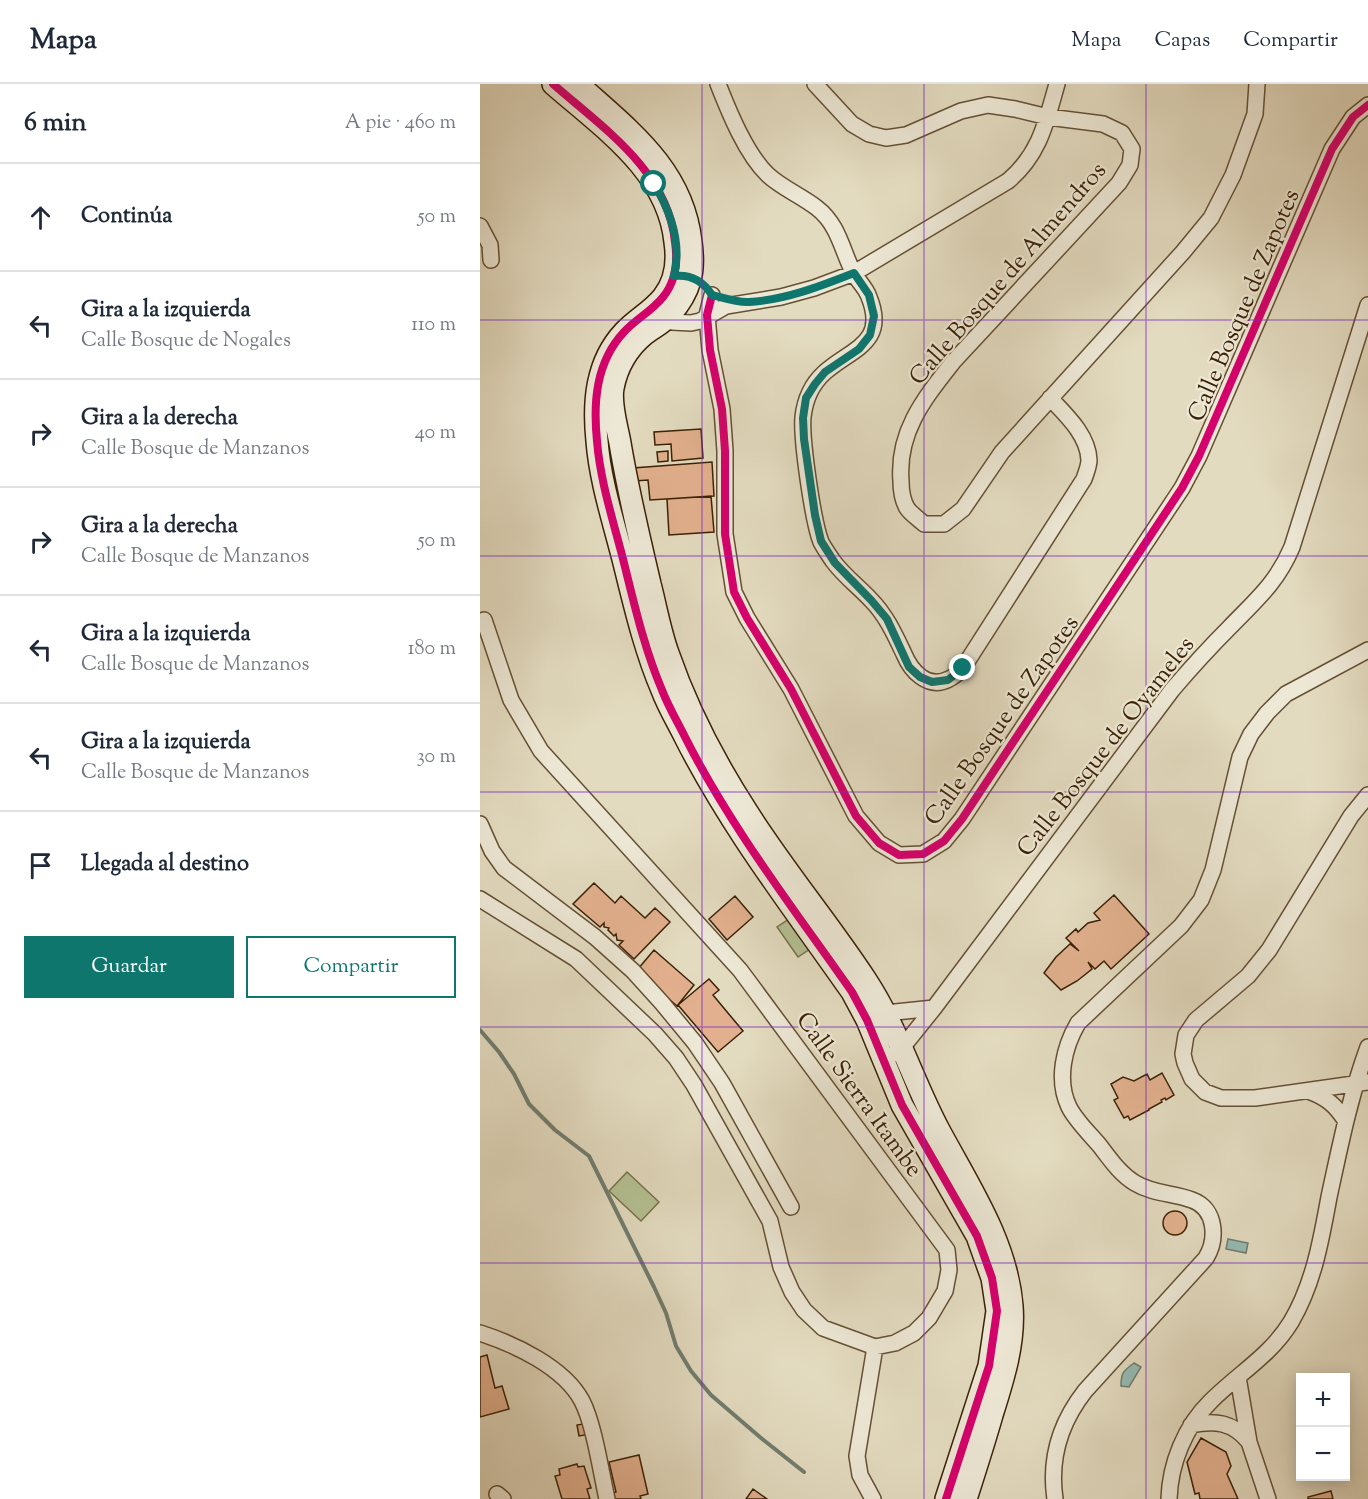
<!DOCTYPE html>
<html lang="es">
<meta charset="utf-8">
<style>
body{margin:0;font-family:"Sorts Mill Goudy",serif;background:#f6f6f7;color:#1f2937}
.controls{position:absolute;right:18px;bottom:18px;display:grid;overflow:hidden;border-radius:0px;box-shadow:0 3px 15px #0003}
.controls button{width:54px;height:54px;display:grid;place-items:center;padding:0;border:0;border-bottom:2px solid #e0e1e3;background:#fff;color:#1f2937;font:30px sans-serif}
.stop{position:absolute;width:18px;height:18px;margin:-14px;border:4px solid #0f766e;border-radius:50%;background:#fff}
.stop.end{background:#0f766e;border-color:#fff;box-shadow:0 2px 6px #0008}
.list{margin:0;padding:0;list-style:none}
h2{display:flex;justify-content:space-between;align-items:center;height:78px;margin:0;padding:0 24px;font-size:26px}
h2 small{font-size:20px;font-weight:400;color:#747a83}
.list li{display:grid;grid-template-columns:39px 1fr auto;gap:18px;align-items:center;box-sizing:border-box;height:108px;padding:0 24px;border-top:2px solid #e0e1e3}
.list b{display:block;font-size:22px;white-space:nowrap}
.list p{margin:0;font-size:20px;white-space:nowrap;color:#747a83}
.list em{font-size:20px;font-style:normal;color:#747a83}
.actions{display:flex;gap:12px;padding:18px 24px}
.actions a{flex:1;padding:14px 0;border:2px solid #0f766e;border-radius:0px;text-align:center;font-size:21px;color:#0f766e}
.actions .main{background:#0f766e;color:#fff}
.icon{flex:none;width:33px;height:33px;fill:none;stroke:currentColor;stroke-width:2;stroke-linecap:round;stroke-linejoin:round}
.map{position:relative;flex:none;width:888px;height:1415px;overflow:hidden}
header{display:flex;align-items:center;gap:36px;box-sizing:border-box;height:84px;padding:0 30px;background:#fff;border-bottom:2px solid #e0e1e3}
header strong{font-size:28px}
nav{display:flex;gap:33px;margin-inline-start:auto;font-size:21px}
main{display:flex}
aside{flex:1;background:#fff}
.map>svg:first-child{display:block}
</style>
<header>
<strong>Mapa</strong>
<nav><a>Mapa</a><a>Capas</a><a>Compartir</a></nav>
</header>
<main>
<aside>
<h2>6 min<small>A pie · 460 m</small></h2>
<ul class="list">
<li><svg class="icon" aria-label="ahead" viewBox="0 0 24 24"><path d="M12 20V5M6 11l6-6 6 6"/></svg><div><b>Continúa</b></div><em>50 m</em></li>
<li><svg class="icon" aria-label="left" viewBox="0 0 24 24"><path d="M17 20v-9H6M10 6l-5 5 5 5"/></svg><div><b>Gira a la izquierda</b><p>Calle Bosque de Nogales</p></div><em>110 m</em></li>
<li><svg class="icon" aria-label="right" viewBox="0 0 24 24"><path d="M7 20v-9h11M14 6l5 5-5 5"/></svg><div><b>Gira a la derecha</b><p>Calle Bosque de Manzanos</p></div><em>40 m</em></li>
<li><svg class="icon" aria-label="right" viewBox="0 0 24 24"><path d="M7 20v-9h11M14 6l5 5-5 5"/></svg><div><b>Gira a la derecha</b><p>Calle Bosque de Manzanos</p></div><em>50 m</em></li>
<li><svg class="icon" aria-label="left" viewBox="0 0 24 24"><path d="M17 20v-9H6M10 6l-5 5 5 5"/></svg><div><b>Gira a la izquierda</b><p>Calle Bosque de Manzanos</p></div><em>180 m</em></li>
<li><svg class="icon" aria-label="left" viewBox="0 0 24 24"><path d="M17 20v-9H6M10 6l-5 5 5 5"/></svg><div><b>Gira a la izquierda</b><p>Calle Bosque de Manzanos</p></div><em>30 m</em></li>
<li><svg class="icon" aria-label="arrive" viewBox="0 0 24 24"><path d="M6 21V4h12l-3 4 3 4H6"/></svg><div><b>Llegada al destino</b></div></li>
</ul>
<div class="actions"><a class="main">Guardar</a><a>Compartir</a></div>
</aside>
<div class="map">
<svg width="888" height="1415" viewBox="0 0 888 1415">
<rect width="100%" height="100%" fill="#e3dbc0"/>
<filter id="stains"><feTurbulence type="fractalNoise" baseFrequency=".00333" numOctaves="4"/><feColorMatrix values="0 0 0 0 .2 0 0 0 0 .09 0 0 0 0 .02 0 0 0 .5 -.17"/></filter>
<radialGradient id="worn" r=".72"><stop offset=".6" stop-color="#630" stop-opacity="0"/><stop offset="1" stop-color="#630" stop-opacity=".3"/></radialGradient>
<path fill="#b4c092" stroke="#78704c" stroke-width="1.5" d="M312,833l21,30 -15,10 -21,-30z
M147,1088l32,30 -18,19 -32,-30z"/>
<path fill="#95bbb5" stroke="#717d6f" stroke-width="1.5" d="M748,1155l20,4 -2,10 -20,-4z
M654,1279l7,4 -12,20 -8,-1c0,-13 2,-15 13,-23z"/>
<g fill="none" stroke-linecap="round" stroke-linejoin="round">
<path stroke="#717d6f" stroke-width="4" d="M0,946l19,22 15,22 15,30 26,26 34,26 65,131 12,26 10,33 15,25 20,24 50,43 43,34"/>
</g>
<path fill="#e2b08e" stroke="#3b2105" stroke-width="1.5" d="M221,345l2,29 -31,3 -1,-17 -16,1 -1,-13z
M188,367v10l-10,1 -1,-10z
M232,378l2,34 -64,4 -2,-20 -14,1 -1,-13z
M231,412l3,36 -45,3 -2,-36z
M114,799l21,20 6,-7 24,22 10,-10 15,14 -36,37 -15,-14 4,-4 -6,-1 -1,-6 -2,2 -6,-6 1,-2 -5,-1v-4l-4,4 -27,-23z
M634,811l35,39 -38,35 -7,-8 -9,8 -7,-7 4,7 -15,12 -16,9 -17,-17 12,-16 14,-13 9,7 -13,-13 10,-9 2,3 10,-9 12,-3 -6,-7z
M255,812l18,21 -26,23 -18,-21z
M174,866l40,35 -17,21 -28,-24 2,-3 -13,-10z
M229,895l10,11 -6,5 30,36 -25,21 -40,-47z
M682,989l12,22 -8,5 -1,-2 -4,2 1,2 -13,7v1l-19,10 -2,-4 -4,2 -10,-18 4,-2 -7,-14 12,-7 11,4 13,-7 3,6z
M683 1139a12 12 0 1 1 24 0a12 12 0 1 1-24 0Z
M7,1271l8,33 7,-2 7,23 -29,8v-60z
M115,1338l2,11 -18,3 -2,-11z
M721,1354l25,14 5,14 -4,8 11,25h-38l-1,-6 -4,1 -8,-32z
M159,1371l9,39 -8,2 1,3h-27l-1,-6 3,-1 -7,-30z
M97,1380l1,3 6,-1 7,22 -4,1 3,10h-28l-7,-23 5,-1 -1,-6z
M273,1405l14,10h-21z
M851,1407l2,8h-25v-2z"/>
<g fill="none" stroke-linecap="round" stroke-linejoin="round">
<defs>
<path id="street" d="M238,0c11,28 28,70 50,91 14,13 34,21 49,33 22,17 25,43 37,66 5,8 12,14 15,23 19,47 -19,52 -45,76 -13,12 -19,26 -21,44 -2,22 10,105 18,125 3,6 8,13 12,19 11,15 26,26 38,39 15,15 24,35 33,54 7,17 24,36 45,25 5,-2 10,-7 14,-11l121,-189c2,-6 5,-13 5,-19 -1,-25 -23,-45 -39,-62
M335,0l37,40 17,10 17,4 20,-3 55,-24 27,-6 27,4 33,8 55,7 19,9 10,16 -2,16 -11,18 -166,179c-29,37 -56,70 -52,119 0,9 2,20 6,27 4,6 12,11 17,16h20l19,-15 39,-57 181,-200 28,-34 22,-43 22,-61 2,-30
M0,142l10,19 1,15
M232,211l-5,20 3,35 12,59 3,42v83l9,58 13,26 44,71 65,127 23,27 20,12 24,-1 21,-13 18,-22 220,-331 17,-32 133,-307 21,-32 15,-12
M180,228l12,10 19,1 9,-2 26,-15 55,-9 33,-9 40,-15 154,-92c32,-27 38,-59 49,-97
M888,711l-17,21 -82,134 -21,26 -52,44 -10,15 -3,19 2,9 7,16 13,13 16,6h34l113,-16
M0,740l12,27 12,17 91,69 38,34 29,32 33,40 27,40 69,124
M0,815l96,60 79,75 21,24 18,27 76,136 11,46 11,25 12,18 19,18 52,19 20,-4 19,-10 15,-15 16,-27 4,-21 -2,-20 -207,-280 -199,-219 -30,-51 -27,-80
M398,932l8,-3 48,-5
M414,970l7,-5 33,-41 238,-318c18,-21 37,-42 57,-62 26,-27 48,-45 63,-81l76,-242
M831,1008c16,6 25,14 34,28
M0,1249c34,11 84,34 102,68 12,23 19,71 25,98
M758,1293l11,65 19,57
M711,1341c24,-5 42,-3 58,17
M17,1410l6,5
M393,1415l-13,-24 -3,-19 18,-109
M575,1415c-6,-41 5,-76 30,-108l121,-133c11,-18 11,-49 -14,-58 -19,-7 -39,-6 -57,-17 -15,-9 -25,-24 -35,-37 -10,-12 -24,-25 -31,-39 -13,-27 -5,-60 9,-84l103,-97 20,-26 12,-30 27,-113 11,-23 16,-21 19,-19 82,-44
M689,1415c1,-35 16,-73 42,-98 27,-27 60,-46 80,-79 23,-39 30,-82 38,-125 11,-51 21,-101 39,-150"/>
<path id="secondary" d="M73,0c50,44 115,87 122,158 3,20 1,39 -12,55 -11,14 -27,22 -39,35 -28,30 -31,70 -27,109 3,39 16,79 26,118 11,44 21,89 39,131 6,16 15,31 23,47 46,91 109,172 167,255l15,28 35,85 75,131 15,42 5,33 -8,55 -43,133
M98,0c51,46 105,85 113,158 4,30 0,49 -21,73 -7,8 -17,13 -25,19 -17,14 -28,33 -32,54 -3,17 4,38 7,55 8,48 19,94 30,141 6,23 10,47 18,69 19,55 47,109 78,157 37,59 82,112 120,170 31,47 47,101 73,150 30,56 68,112 73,176 3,37 -9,74 -20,109 -8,28 -17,56 -26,84"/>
</defs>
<use href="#street" stroke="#655034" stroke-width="18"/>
<use href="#secondary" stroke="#3b2105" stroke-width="24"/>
<use href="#street" stroke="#ede8d6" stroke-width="15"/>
<use href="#secondary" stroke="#ede8d6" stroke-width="21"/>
<defs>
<path id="cycleway" d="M73,0c50,44 115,87 122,158 3,20 1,39 -12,55 -11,14 -27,22 -39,35 -28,30 -31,70 -27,109 3,39 16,79 26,118 11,44 21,89 39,131 6,16 15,31 23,47 46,91 109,172 167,255l15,28 35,85 75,131 15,42 5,33 -8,55 -43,133
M232,211l-5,20 3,35 12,59 3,42v83l9,58 13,26 44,71 65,127 23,27 20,12 24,-1 21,-13 18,-22 220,-331 17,-32 133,-307 21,-32 15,-12"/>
</defs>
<use href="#cycleway" stroke="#ede8d6" stroke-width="11"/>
<use href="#cycleway" stroke="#d6006c" stroke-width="8"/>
</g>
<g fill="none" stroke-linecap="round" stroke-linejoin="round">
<path stroke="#0f766e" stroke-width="8" d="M174,100c17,28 28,59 20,92 17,-2 29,5 38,19 12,3 26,8 37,7 36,-2 72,-16 105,-29l15,22 5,21 -4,19 -11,14 -34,23 -10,12 -9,14 -3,20 1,21 11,76 6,26 14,22 36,37 16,19 22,48 11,10 12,5 16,-2 15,-12"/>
</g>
<path fill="none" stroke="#7b2cbf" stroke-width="1.5" stroke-opacity="0.55" d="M222,0v1415M444,0v1415M666,0v1415M0,236h888M0,472h888M0,708h888M0,943h888M0,1179h888"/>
<g text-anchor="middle" stroke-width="4.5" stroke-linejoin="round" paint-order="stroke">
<g font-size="24" fill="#3b2105" stroke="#ede8d6">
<text transform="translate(527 189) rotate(-49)" y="8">Calle Bosque de Almendros</text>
<text transform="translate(763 221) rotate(-67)" y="8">Calle Bosque de Zapotes</text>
<text transform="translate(521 636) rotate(-55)" y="8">Calle Bosque de Zapotes</text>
<text transform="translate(625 662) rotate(-52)" y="8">Calle Bosque de Oyameles</text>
<text transform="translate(380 1010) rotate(54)" y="8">Calle Sierra Itambe</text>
</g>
</g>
<rect width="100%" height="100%" filter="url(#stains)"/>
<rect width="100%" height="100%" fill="url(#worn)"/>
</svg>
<div class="controls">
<button>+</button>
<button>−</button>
</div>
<div class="stop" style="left:174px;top:100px"></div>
<div class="stop end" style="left:483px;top:584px"></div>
</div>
</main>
